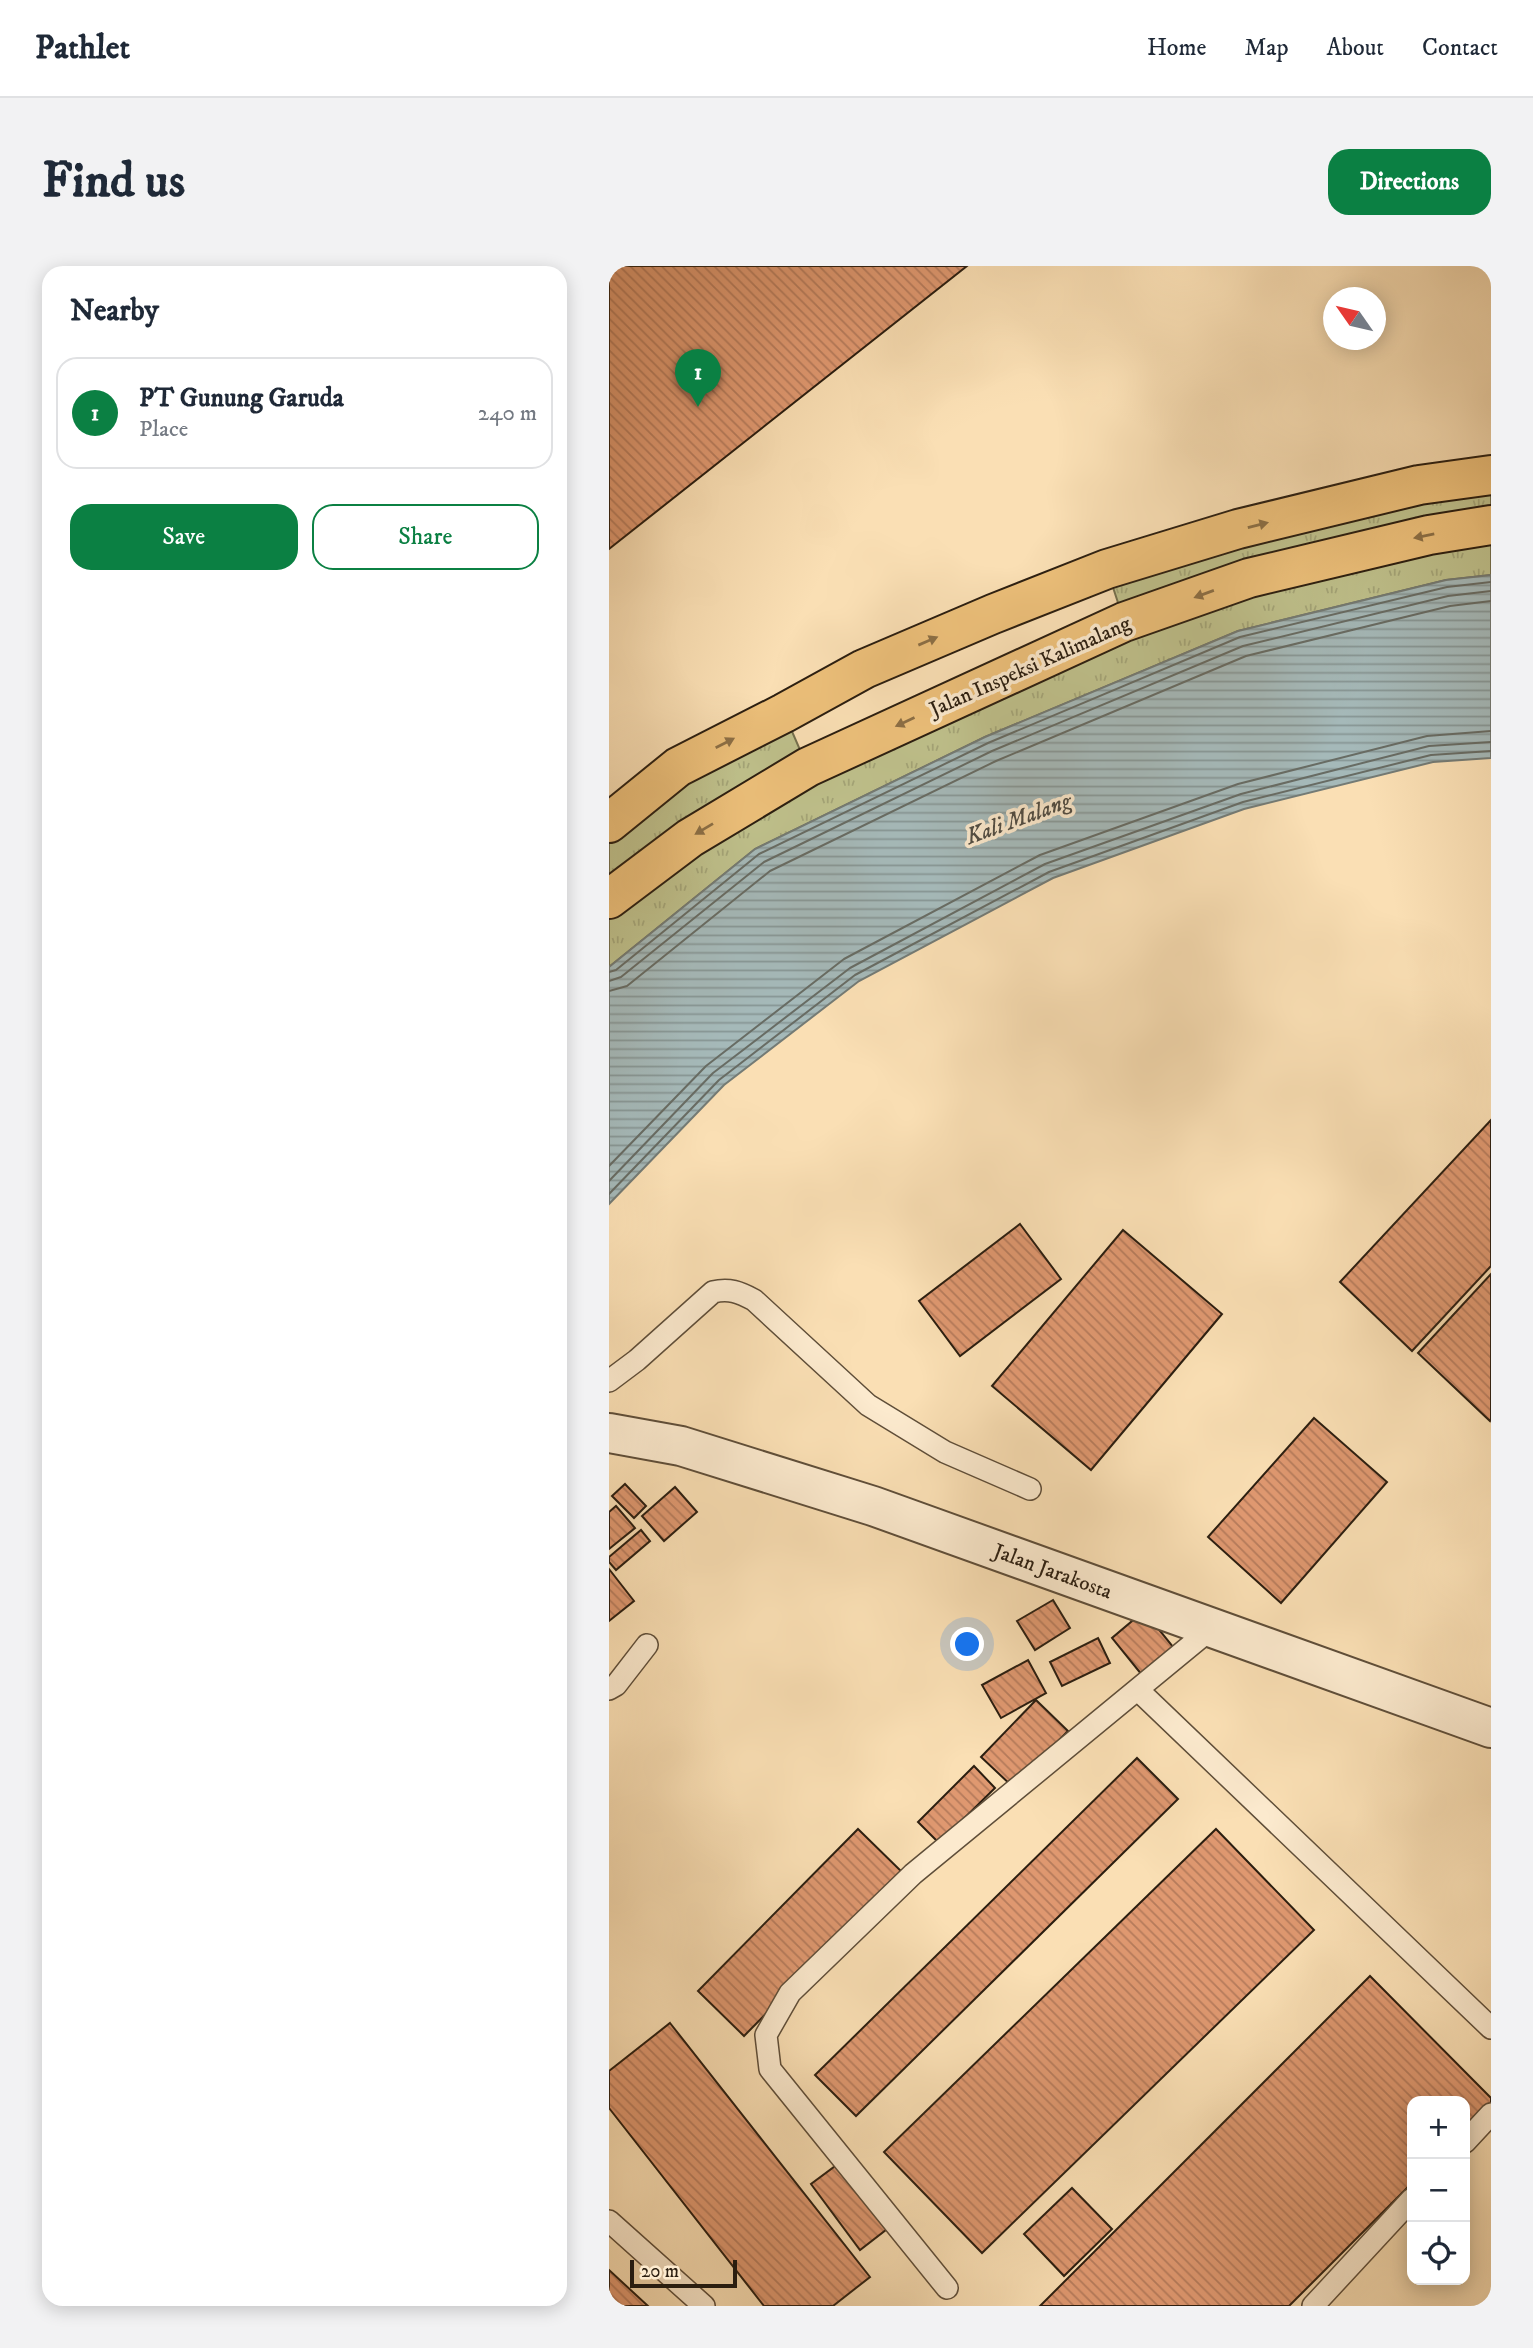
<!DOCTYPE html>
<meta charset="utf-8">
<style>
body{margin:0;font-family:"IM FELL DW Pica",serif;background:#f2f2f3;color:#1f2937}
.controls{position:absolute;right:21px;bottom:21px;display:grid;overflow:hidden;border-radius:14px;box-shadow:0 4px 18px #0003}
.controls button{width:63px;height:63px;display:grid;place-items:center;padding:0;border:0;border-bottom:2px solid #e0e1e3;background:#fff;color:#1f2937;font:35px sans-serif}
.compass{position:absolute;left:714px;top:21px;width:63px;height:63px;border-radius:50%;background:#fff;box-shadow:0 4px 18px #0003;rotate:304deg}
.scale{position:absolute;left:21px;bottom:18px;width:107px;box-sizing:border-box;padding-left:7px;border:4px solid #2b1e10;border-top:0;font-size:19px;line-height:24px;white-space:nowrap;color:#2b1e10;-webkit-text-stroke:5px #fceace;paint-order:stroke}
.you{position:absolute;left:359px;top:1379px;width:24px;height:24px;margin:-18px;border:5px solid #fff;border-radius:50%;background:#1a73e8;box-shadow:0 0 0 10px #1a73e833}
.badge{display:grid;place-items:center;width:46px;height:46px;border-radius:50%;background:#0b8043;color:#fff;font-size:23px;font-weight:700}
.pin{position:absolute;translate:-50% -58px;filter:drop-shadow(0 2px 4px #0008)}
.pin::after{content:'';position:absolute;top:37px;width:24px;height:21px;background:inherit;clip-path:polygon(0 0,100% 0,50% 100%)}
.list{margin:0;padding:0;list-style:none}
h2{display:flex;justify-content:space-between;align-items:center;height:91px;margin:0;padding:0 28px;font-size:30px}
h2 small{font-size:23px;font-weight:400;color:#747a83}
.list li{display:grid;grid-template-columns:46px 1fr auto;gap:21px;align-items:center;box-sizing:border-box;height:112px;margin:0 14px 14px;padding:0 14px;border:2px solid #e0e1e3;border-radius:21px}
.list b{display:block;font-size:26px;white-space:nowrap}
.list p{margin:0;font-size:23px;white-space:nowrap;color:#747a83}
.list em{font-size:23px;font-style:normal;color:#747a83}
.actions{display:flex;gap:14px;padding:21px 28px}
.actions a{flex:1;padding:16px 0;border:2px solid #0b8043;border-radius:21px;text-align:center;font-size:24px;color:#0b8043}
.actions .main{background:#0b8043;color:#fff}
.icon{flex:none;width:38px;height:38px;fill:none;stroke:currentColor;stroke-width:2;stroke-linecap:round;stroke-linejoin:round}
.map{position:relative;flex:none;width:882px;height:2040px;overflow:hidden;border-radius:21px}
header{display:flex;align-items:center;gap:42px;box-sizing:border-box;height:98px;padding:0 35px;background:#fff;border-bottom:2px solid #e0e1e3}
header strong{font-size:33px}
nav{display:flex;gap:38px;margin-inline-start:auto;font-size:24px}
.intro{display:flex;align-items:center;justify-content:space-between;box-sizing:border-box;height:168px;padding:0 42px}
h1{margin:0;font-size:49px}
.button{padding:18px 32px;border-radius:21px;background:#0b8043;color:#fff;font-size:24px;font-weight:700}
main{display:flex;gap:42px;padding:0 42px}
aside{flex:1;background:#fff;border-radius:21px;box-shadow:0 4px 18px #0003}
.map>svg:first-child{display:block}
</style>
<header>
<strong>Pathlet</strong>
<nav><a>Home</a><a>Map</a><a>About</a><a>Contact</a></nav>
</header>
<div class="intro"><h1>Find us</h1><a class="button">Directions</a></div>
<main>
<aside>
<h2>Nearby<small></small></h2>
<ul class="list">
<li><span class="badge">1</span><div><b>PT Gunung Garuda</b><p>Place</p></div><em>240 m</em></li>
</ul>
<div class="actions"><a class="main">Save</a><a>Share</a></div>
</aside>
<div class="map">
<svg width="882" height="2040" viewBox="0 0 882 2040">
<defs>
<pattern id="grass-tufts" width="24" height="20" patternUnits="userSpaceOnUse" patternTransform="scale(1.75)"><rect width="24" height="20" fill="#bfc18c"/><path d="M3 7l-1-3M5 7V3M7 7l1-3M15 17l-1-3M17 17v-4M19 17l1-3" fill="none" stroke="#a4a578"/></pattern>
<pattern id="water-rules" width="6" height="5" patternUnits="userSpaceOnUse" patternTransform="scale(1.75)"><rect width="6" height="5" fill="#a5b9b9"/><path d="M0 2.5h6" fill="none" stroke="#879695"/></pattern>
<pattern id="building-back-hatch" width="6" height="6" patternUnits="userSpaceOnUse" patternTransform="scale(1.75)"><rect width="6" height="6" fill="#df9870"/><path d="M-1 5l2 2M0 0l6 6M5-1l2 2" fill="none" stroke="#b57b5b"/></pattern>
</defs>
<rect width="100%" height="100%" fill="#fadfb4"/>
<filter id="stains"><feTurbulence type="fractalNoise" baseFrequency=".00286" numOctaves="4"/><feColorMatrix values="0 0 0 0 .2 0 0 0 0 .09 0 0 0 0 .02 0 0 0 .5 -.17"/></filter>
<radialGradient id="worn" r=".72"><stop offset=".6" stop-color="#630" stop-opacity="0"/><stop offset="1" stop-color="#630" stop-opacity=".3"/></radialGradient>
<path fill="url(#grass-tufts)" stroke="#75704e" stroke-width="2" d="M882,209v100l-45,5 -208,51 -253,106 -230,112 -146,118v-144l175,-110 23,53 317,-145 -17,-52z"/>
<path fill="url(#water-rules)" stroke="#747b75" stroke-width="2" d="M882,309v183l-58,4 -189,47 -191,69 -194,103 -135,104 -115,119v-237l146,-118 230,-112 253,-106 208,-51z"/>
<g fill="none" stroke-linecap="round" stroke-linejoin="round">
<path stroke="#686c64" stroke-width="2" d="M0,706l7,-2 143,-116 229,-111 252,-106 207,-50 44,-5
M0,715l12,-4 143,-115 228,-111 251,-105 205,-50 43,-5
M0,725l18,-5 143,-115 226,-110 250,-105 204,-50 41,-5
M0,900l97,-100 138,-107 196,-104 198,-71 189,-48 64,-5
M0,915l104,-108 137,-105 195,-104 196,-70 188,-48 62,-4
M0,928l110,-114 136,-105 194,-103 194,-70 188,-47 60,-4"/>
</g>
<path fill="url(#building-back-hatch)" stroke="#2b1e10" stroke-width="2" d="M0,0h358l-358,283z
M882,854v146l-79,85 -72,-69z
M411,958l41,55 -101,77 -41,-55z
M514,964l99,84 -131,156 -99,-84z
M882,1008v145l-1,2 -72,-68z
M705,1152l73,64 -106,121 -73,-66z
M16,1218l21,22 -12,12 -22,-22z
M66,1221l22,25 -33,29 -22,-25z
M7,1240l19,22 -26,21v-37z
M32,1264l9,11 -34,29 -7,-8v-5z
M0,1303l25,32 -25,20z
M444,1334l17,28 -35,22 -18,-29z
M535,1345l30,37 -32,27 -30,-37z
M489,1372l12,25 -48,23 -12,-24z
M419,1394l18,33 -45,25 -19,-33z
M427,1434l32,31 -55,56 -32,-30z
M528,1492l41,41 -322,317 -41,-41z
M365,1500l21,22 -56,55 -21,-21z
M249,1563l46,45 -160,162 -46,-45z
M607,1563l98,101 -332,323 -98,-101z
M761,1710l121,122v6l-26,26v-29h-53v82l-123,123h-249z
M61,1757l200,254 -37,29h-69l-155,-198v-37z
M233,1895l49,65 -31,24 -49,-66z
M463,1922l40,41 -48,47 -40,-42z
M0,2004l39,36h-39z"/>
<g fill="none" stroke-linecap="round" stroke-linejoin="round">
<defs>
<path id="service" d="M0,1115l28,-21 76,-68c16,-4 26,0 41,8l114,105 77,47 85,37
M0,1423l7,-4 31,-40
M529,1424l353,338
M856,1876l26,-28
M0,1955l95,85
M338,2022l-177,-219 -4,-34 24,-42 123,-119 299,-246
M704,2040l99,-107"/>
<path id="tertiary" d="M0,1167l72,13 192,60 618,222"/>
<path id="primary" d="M0,557l69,-56 106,-54 80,-44 129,-55 114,-45 131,-40 181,-44 72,-10
M0,633l81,-61 118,-71 316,-145 125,-44 180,-43 62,-10"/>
</defs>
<use href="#service" stroke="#5f4e39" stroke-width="24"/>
<use href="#tertiary" stroke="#5f4e39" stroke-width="42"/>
<use href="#primary" stroke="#2b1e10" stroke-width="42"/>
<use href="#service" stroke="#fceace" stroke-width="21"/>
<use href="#tertiary" stroke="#fceace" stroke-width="38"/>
<use href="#primary" stroke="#edc07a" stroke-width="38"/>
</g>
<defs><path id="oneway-solid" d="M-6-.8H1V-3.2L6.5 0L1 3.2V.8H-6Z" transform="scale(1.75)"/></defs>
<g fill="#8c6f45">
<use href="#oneway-solid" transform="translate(649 259) rotate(-14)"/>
<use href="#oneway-solid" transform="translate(815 270) rotate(168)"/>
<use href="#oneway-solid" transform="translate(595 328) rotate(160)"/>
<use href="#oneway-solid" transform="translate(319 375) rotate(-23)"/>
<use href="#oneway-solid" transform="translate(296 456) rotate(155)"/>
<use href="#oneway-solid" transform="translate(116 477) rotate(-27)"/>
<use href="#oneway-solid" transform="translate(95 563) rotate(149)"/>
</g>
<g text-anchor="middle" stroke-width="7" stroke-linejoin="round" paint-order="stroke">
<g font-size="21" fill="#2b1e10" stroke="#fceace">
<text transform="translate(421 400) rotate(-24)" y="7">Jalan Inspeksi Kalimalang</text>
<text transform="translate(444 1305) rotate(20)" y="7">Jalan Jarakosta</text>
</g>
<g font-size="23" font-style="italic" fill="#504c43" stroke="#fceace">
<text transform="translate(409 552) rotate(-20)" y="8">Kali Malang</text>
</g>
</g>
<rect width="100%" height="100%" filter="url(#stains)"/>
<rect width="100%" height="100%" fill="url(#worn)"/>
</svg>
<div class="controls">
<button>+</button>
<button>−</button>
<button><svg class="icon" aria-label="locate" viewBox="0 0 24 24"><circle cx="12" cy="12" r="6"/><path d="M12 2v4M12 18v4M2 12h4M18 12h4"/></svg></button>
</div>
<svg class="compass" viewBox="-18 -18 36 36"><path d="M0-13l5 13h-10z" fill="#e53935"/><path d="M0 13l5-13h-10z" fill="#747a83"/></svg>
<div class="scale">20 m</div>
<div class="you"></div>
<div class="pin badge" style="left:89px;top:141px">1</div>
</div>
</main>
